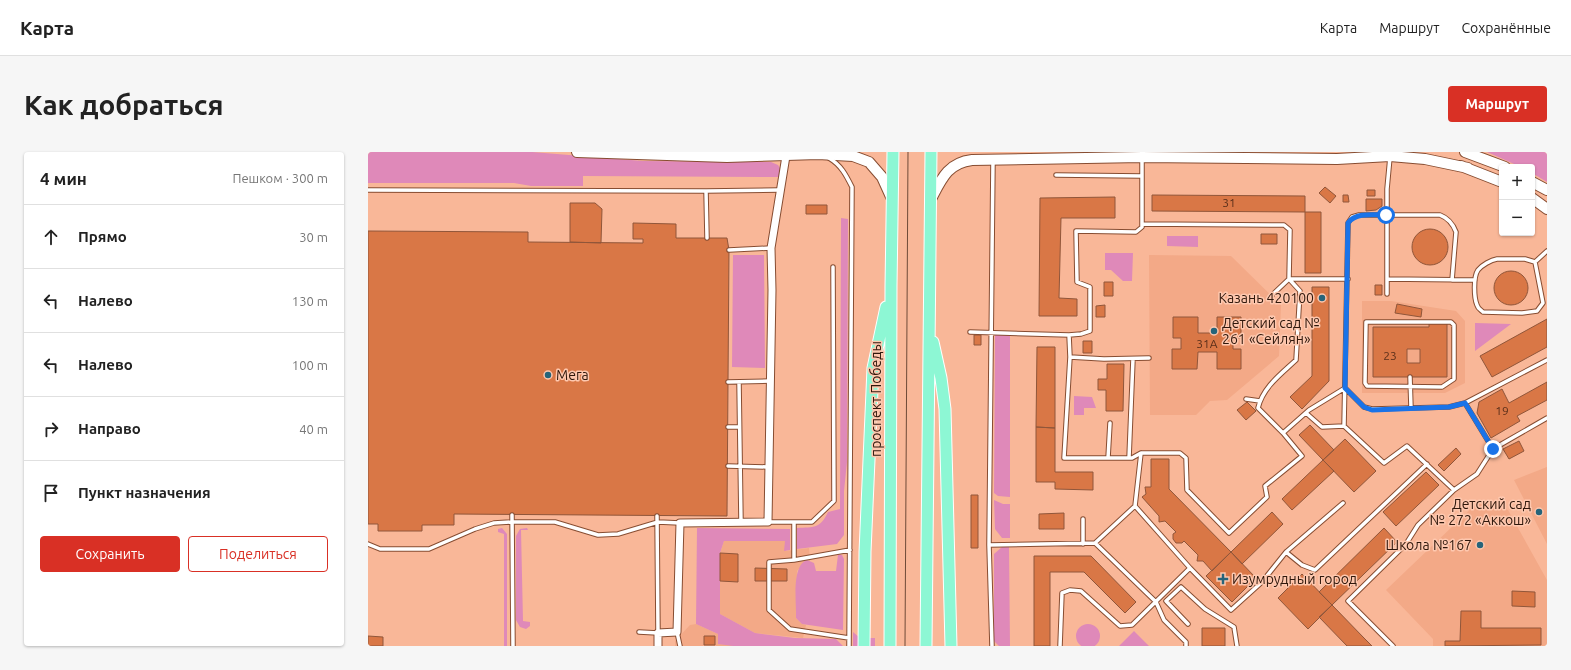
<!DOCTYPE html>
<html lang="ru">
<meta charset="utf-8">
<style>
body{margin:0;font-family:Ubuntu,sans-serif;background:#f6f6f6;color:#222}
.controls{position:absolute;right:12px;top:12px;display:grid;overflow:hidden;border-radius:4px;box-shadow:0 1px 3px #0004}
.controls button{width:36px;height:36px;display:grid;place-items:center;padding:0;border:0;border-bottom:1px solid #e0e0e0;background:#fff;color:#222;font:20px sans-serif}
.stop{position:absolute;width:12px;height:12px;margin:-9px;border:3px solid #1a73e8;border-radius:50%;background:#fff}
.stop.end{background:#1a73e8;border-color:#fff;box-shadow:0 1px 4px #0008}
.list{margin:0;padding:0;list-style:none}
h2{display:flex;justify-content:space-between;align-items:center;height:52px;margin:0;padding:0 16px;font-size:17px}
h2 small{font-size:13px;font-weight:400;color:#767676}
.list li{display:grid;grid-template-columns:26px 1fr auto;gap:12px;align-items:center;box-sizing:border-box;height:64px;padding:0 16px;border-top:1px solid #e0e0e0}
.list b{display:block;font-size:15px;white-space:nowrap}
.list em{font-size:13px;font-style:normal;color:#767676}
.actions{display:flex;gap:8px;padding:12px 16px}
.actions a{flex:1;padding:9px 0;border:1px solid #d93025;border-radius:4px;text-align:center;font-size:14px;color:#d93025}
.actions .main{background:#d93025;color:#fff}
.icon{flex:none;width:22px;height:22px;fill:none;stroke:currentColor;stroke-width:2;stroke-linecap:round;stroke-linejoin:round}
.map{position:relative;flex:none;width:1179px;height:494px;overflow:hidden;border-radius:4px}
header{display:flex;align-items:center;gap:24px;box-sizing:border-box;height:56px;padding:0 20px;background:#fff;border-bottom:1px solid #e0e0e0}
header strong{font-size:19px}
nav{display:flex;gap:22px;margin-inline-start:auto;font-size:14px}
.intro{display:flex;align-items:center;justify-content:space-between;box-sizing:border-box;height:96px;padding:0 24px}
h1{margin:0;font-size:28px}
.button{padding:10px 18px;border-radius:4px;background:#d93025;color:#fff;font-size:14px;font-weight:700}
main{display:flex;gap:24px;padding:0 24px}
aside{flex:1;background:#fff;border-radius:4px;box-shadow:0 1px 3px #0004}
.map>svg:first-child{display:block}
</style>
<header>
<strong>Карта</strong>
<nav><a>Карта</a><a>Маршрут</a><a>Сохранённые</a></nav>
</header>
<div class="intro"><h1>Как добраться</h1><a class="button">Маршрут</a></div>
<main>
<aside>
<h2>4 мин<small>Пешком · 300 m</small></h2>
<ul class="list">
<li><svg class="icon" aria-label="ahead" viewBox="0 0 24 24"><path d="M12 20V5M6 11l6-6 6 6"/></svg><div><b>Прямо</b></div><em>30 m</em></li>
<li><svg class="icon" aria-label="left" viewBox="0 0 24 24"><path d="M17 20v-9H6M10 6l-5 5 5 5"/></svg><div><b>Налево</b></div><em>130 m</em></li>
<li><svg class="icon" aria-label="left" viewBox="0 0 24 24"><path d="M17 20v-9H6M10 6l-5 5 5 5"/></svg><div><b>Налево</b></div><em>100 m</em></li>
<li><svg class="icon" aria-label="right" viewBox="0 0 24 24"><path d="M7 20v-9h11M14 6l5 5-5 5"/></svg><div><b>Направо</b></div><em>40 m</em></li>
<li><svg class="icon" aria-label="arrive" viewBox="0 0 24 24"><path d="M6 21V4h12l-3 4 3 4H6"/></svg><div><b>Пункт назначения</b></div></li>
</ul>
<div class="actions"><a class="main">Сохранить</a><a>Поделиться</a></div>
</aside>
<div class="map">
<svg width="1179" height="494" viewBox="0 0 1179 494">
<rect width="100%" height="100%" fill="#f9b798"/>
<path fill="#f3a987" d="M781,103l82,1 50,49 -2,51 -52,44 -17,1 -14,14h-46z
M994,149h29l65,10 9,10v62l-20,10h-83z
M1179,315v77l-33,-64z
M1110,350l30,8 39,70v66h-114v-7l-47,-49z
M356,389h61l1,10 23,-3 1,13 -3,-1 -10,11 -1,47 6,6 4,1 -3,13 -48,-5 -35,-19v-61z
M328,472l22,10 15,12h-58v-5l15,-16z"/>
<path fill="#df89b9" d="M0,0h164l111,9 128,1 7,3 5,8 -1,4 -199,-1v10h-52l-17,-3h-146z
M1119,0h60v30l-15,-9v-6h-11z
M473,66l7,1 -1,243 -3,29v44l-7,9 -40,5v-21c17,-1 23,1 31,-16l12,-3z
M799,84h31v11l-31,-1z
M737,101h28l-1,28h-9l-12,-11h-6z
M365,103h31l1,113 -33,-1z
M1107,171l36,1 -36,27z
M627,183h15v162l-12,-1 -4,-3z
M706,244l18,1 4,11h-12v7h-10z
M626,348l9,4h7v34h-8l-7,-9z
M134,376l5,6v112h-3v-112l-6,-2v-3z
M159,376l1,2h-7l2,91 7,1v4l-4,3 -6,-2 -4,-7v-84l4,-7z
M329,376l93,1v21l-6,1 1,-10h-61l-4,12v61l35,19 40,5 41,1 7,7h-110l-15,-2v-10l-22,-10z
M641,394l1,100h-11l-5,-5v-87l8,-7z
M470,403h4l2,4 -1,71 -41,-6 -6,-6v-6c0,-13 -4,-47 11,-52l7,3 2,8h20z
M708 484a12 12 0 1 1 24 0a12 12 0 1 1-24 0Z
M766,479l15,15h-30z
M485,480l7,6h15v8h-22z"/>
<path fill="#d97746" stroke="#90563a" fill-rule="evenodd" d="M957,35l11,9 -6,7 -11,-10z
M999,38h8v6h-8z
M784,43l153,1v16l-153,-1z
M975,43h5l1,7h-6z
M747,45v21h-54l-2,80 18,1v17h-38l1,-118z
M998,47h16v7l-6,4 -10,1z
M202,51h25l7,6 -1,34 -31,-1z
M438,53h21v9h-21z
M937,60h16v61h-16z
M265,71l43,1v14h51l2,12 -2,266 -273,-2v11h-32v6h-44v-7h-10v-293l160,1v10l115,1v-4h-10z
M1044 95a18 18 0 1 1 36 0a18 18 0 1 1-36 0Z
M893,82h16v10h-16z
M1126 136a17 17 0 1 1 34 0a17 17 0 1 1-34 0Z
M736,130h9v14h-9z
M1007,133h7v10h-7z
M944,135h17v94l-27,28 -12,-12 22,-21z
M1029,152l25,5 -1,8 -26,-4z
M737,153v12h-9v-11z
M805,165h25v16h19v-16h24v21h-8v11h8v20h-24v-17h-19l-1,17h-25v-20h9v-11h-8z
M1179,167v28l-55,30 -12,-21z
M1061,171h18v54h-74v-50h56zM1039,197h13v14h-13z
M606,183h7v10h-7z
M715,189h9v12h-9z
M669,195h18v81l-19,-1z
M739,212h17l-1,47h-17v-21h-8v-11h9z
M1179,230v18l-30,16 3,5 -29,17 -14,-25 2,-11 23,-13 7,14z
M879,250l9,9 -10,9 -9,-10z
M942,273l24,25 -11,10 -24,-25z
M668,275l19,1v44h38v18l-38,-1v-7h-19z
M977,287l31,32 -22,21 -31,-32z
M1151,289l5,10 -15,8 -6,-10z
M1088,296l5,6 -17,17 -6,-6z
M783,307h18v30l62,63 -19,19 -9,-10h-6l1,-6 -14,-14 -2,2h-6l-3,-4v-5l3,-2 -11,-11 -6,1v-6l-17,-19 4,-3 -1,-7h6z
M955,308l11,11 -42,39 -10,-11z
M1058,320l13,13 -43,41 -13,-14z
M603,343h7v53h-7z
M904,360l11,12 -41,40 -11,-12z
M696,361v16h-25v-15z
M1016,376l13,14 -65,63 -13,-13z
M863,400l25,26 -24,24 -26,-26z
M352,401l18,1v28l-18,-1z
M666,404h57l45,46 -11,11 -41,-41h-34v74h-16z
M387,416l32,1v12h-32z
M934,422l30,31 -24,24 -30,-31z
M1144,439l23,1v15l-23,-1z
M964,453l32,33 8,8h-25l-28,-29z
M1093,459h20v17h60v17l-96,1v-5h15z
M834,476h23v18h-23z
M0,484l15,1v9h-15z
M336,484h11v9h-11z"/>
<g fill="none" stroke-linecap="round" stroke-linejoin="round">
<defs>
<path id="service" d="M461,6c12,7 17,17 23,29l-3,459
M688,23l86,1
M0,38l338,1 73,-1
M338,39l1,47
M774,72l142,1 6,5 -1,49 11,12 -4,69c-15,14 -33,27 -38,48l25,25
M361,98l42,-2
M1129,107h28l10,3 8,41 -6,8 -15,2 -39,-1c-2,-2 -5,-3 -6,-7 -3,-7 -4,-28 1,-35 4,-5 13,-10 19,-11z
M1167,110l12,-11
M1019,127l88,1
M1084,128l4,-48c-3,-8 -8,-14 -16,-17h-81l-7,2 -4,6 -4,203 40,37 23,-17 47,44
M1019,142v-105l3,-32
M903,144l18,-17h59
M998,170h85l3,3v54l-12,8 -75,-1 -2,-3z
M602,180l99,3 12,-1 9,-3v-44l-13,-5 -1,-51 60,1 6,-5v-69
M701,183l1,22 -6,101h68l9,-5
M702,205l34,2 45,-1
M1042,225l1,31
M360,230l42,-1
M371,230l2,140
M878,247l14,2
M938,261l16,14 22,-1
M360,275h11
M1125,297l54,-31
M740,306l2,-35
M761,306l4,-99
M360,314l40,1
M144,363l1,131
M400,370h44l22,-21 -1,-234
M426,370v38
M727,391l40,-37 6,-53h39l6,5 1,32 42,43 38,-36 -2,-11 37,-30 -19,-23 26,-23 36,-22 19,19 8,2 77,-2 16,-4 82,-43
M0,392l12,5h49l46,-20 19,-6 18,-1h43l43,13 20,-1 40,-12 22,1
M715,392v-25
M621,393l106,-2 61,59 8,18 22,22v4
M918,400l16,13 13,5 112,-106
M822,416l41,42 31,-28 24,-30 57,-49
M820,472l-22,-23 15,-14 24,22 29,18 3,19
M271,480l19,1 -1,-117
M309,480l3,14
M481,486l-59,-9 -21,-19v-48l25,-2 56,-10
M624,494l-3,-101 4,-384
M692,494l2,-53 8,-3 11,1 39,35 12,-1 58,-57 -55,-62
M1025,494l-45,-45 58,-57 12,-19 36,-35 23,-16 16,-25 -28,-46"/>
<path id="minor" d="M290,494v-13l19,-1 3,-109 88,-1 4,-232 -1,-42 15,-92"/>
<path id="secondary" d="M209,0l150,5 91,-3 35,2 16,6 13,15 10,22
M1097,0l40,15
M1093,14l41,16
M1164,30l15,8
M1164,46l15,11
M562,49c11,-21 17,-38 42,-41l170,-3 195,2 53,-3 35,3 43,9"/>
<path id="primary" d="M565,190l8,36 4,31 6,237
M496,494l1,-94 8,-184 13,-61
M522,494l1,-359 2,-135
M558,494l5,-494"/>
</defs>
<use href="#service" stroke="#874d32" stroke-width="5.5"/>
<use href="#minor" stroke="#874d32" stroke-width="9"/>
<use href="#secondary" stroke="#874d32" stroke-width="12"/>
<use href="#primary" stroke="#fff" stroke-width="13"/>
<use href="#service" stroke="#fff" stroke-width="3.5"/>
<use href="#minor" stroke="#fff" stroke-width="7"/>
<use href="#secondary" stroke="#fff" stroke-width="10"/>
<use href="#primary" stroke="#8df7d4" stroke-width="11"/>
<path stroke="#6f4a38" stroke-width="1" d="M537,494l3,-494"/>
</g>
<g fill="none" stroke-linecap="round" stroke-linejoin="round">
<path stroke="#1a73e8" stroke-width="5" d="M1018,63c-13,0 -30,-3 -38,8l-3,165 19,19 8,3 77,-3 16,-4 28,46"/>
</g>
<g fill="#26647a" stroke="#fec8af" stroke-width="1.5">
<circle cx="954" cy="146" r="4"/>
<circle cx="846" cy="179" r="4"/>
<circle cx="180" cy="223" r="4"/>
<circle cx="1171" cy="360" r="4"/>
<circle cx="1112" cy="393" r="4"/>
<path d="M853 421h4v4h4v4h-4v4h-4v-4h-4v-4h4z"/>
</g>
<g text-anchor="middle" stroke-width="3" stroke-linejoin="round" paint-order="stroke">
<g font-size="12" fill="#5a2f1a">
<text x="861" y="55">31</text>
<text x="839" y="196">31А</text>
<text x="1022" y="208">23</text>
<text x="1134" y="263">19</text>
</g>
<g font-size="14" fill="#2f170b" stroke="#fec8af" text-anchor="end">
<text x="946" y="151">Казань 420100</text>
<text x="854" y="176" text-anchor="start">Детский сад №<tspan x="854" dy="16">261 «Сейлян»</tspan></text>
<text x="188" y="228" text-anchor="start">Мега</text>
<text x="1163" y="357">Детский сад<tspan x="1163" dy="16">№ 272 «Аккош»</tspan></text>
<text x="1104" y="398">Школа №167</text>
<text x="864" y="432" text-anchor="start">Изумрудный город</text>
</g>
<g font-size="14" fill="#2f170b" stroke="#fec8af">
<text transform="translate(508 247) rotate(-90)" y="5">проспект Победы</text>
</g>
</g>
</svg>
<div class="controls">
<button>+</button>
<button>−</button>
</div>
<div class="stop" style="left:1018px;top:63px"></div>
<div class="stop end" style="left:1125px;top:297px"></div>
</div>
</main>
